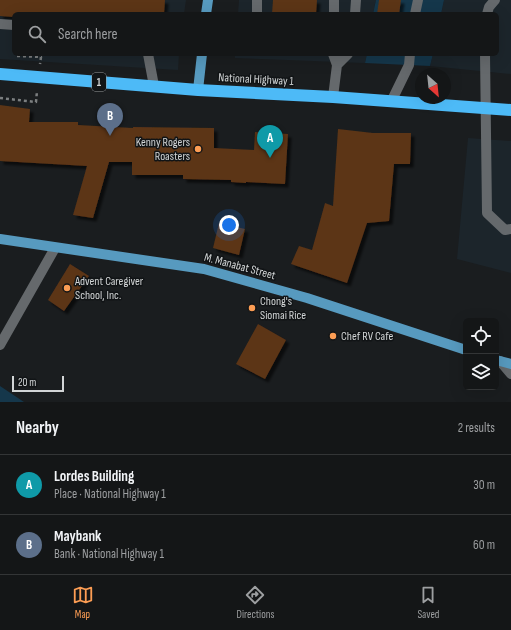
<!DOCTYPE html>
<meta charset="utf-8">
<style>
body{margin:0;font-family:"Sofia Sans Condensed",sans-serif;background:#1d1f20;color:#f1f3f6}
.controls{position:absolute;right:12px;bottom:12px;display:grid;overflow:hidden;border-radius:6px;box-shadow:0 4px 16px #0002}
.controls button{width:36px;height:36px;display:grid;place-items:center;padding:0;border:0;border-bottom:1px solid #333536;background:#141617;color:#f1f3f6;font:20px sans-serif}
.compass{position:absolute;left:415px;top:68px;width:36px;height:36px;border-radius:50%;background:#141617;box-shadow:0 4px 16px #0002;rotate:153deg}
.scale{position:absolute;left:12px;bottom:10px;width:52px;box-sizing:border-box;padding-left:4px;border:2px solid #d2d5d6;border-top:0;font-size:11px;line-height:14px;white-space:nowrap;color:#d2d5d6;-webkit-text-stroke:3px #111416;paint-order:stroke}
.you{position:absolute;left:229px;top:225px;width:14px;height:14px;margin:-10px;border:3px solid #fff;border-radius:50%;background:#1a73e8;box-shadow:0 0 0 6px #1a73e833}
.badge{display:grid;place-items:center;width:26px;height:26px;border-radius:50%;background:#fc9d54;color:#fff;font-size:13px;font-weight:700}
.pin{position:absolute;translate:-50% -33px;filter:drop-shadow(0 1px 2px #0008)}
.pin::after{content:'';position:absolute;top:21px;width:14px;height:12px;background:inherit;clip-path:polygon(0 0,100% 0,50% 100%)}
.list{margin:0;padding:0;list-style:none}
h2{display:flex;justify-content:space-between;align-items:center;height:52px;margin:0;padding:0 16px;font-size:17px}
h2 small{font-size:13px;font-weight:400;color:#9d9fa1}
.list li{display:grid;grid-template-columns:26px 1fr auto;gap:12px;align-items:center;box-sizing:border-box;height:60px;padding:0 16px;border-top:1px solid #333536}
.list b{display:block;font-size:15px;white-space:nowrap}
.list p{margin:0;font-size:13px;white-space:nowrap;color:#9d9fa1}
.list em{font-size:13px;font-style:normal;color:#9d9fa1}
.icon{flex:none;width:22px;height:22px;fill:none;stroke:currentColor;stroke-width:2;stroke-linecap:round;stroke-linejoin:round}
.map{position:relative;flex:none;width:511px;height:402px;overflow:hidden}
.search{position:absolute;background:#141617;box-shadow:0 4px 16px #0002;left:12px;right:12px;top:12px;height:44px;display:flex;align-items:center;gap:10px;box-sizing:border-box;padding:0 14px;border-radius:6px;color:#9d9fa1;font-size:15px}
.sheet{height:172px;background:#141617}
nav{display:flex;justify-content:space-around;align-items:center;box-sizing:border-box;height:56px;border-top:1px solid #333536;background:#141617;font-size:11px;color:#9d9fa1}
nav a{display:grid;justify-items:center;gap:2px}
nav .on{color:#fc9d54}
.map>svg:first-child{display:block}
</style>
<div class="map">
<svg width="511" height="402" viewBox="0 0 511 402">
<defs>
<filter id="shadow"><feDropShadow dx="3.5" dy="3.5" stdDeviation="1" flood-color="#0009"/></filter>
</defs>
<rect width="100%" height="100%" fill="#1a1d1f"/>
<path fill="#1c252b" d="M0,0h186l-2,14h-170v40h165l-1,16 -178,-11z
M239,0h137l-3,14h-135z
M444,0h67v74l-81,-8 3,-12h64v-40h-56z
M235,54h132l-2,9 -130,-5z
M468,138l43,3v132l-54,-14z"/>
<path fill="#15374b" d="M376,0h68l-3,14h-68z
M367,54h66l-3,12 -65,-3z
M0,386l24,16h-24z"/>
<path fill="#5b3416" filter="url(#shadow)" d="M0,0h165l-1,14h-150v3l-14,-1z
M273,0h44l-1,14h-44z
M379,0h22l-2,14h-22z
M0,105l30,4 -1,13h49v3l55,3v-1l81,1v20l40,2 1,-18 33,2 -3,50 -39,-2v1l-15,-1v-2l-48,-1v-4h-51v-13h-23l-16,56 -20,-3 14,-49 -87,-5z
M338,129l35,4h38l-1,31h-16l-5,57 -22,2 -20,60 -56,-19 8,-18 13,4 13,-47 8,3z
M219,223l26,6 -6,26 -26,-7z
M70,264l19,12 -25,35 -16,-11z
M258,324l28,16 -21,39 -29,-15z"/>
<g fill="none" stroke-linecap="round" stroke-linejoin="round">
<path stroke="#7c7f80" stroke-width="2.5" stroke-dasharray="3 3" stroke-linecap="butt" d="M17,56l24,1 -1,7
M0,98l36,4 1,-11"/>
<path stroke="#65696c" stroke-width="10" d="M257,0v14
M334,14v-14
M355,14l1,-14
M415,14l3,-14
M487,14l2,-7 6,-7
M0,24l14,1
M148,54l6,32
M333,54l4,11 -4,32
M485,54l2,159 18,17 6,-1
M337,65l11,-11
M391,102l18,-37 1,-11
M0,345l55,-97
M500,361l11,13"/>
<path stroke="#579abf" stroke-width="10" d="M206,14l2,-14
M198,90l4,-36
M0,239l204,30 103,29 159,52
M496,360l15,4"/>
<path stroke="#4dbaf7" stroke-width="12" d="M0,74l198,16 135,7 178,13"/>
</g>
<g fill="#fc9d54" stroke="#111416" stroke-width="1.5">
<circle cx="198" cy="149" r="4"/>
<circle cx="67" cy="288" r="4"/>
<circle cx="252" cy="308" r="4"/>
<circle cx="333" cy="336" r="4"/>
</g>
<g text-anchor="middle" stroke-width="3" stroke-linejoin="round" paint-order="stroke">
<rect fill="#111416" stroke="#989b9c" stroke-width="1" x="92" y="73" width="14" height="18" rx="3"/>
<g font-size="11" font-weight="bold" fill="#d2d5d6">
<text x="99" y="86">1</text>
</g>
<g font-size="12" fill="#d2d5d6" stroke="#111416">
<text transform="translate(256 79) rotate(3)" y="4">National Highway 1</text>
<text transform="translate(240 266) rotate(15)" y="4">M. Manabat Street</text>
</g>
<g font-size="12" fill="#d2d5d6" stroke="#111416" text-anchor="start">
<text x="190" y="146" text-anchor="end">Kenny Rogers<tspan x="190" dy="14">Roasters</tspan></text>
<text x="75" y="285">Advent Caregiver<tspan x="75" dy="14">School, Inc.</tspan></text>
<text x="260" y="305">Chong's<tspan x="260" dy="14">Siomai Rice</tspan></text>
<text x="341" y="340">Chef RV Cafe</text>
</g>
</g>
</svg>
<div class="controls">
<button><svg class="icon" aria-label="locate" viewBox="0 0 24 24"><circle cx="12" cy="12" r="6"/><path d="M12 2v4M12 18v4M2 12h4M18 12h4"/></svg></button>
<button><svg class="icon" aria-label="layers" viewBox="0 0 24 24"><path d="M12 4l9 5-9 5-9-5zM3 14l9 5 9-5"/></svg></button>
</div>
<svg class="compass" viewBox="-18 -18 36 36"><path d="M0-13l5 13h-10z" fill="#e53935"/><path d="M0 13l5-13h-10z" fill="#9d9fa1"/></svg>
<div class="scale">20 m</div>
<div class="you"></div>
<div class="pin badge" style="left:270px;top:158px;background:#0f9aa8">A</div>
<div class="pin badge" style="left:110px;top:136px;background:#5c6f8a">B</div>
<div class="search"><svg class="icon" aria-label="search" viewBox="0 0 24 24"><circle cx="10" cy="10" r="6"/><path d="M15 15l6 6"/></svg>Search here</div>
</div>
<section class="sheet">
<h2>Nearby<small>2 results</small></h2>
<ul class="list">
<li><span class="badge" style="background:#0f9aa8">A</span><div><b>Lordes Building</b><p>Place · National Highway 1</p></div><em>30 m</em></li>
<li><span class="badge" style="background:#5c6f8a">B</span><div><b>Maybank</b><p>Bank · National Highway 1</p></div><em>60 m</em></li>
</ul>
</section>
<nav>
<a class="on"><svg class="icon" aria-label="map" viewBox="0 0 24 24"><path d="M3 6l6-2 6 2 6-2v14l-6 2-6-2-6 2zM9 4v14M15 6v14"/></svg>Map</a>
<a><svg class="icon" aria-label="directions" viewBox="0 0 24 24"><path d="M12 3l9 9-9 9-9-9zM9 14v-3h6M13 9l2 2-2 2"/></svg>Directions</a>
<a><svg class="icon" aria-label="saved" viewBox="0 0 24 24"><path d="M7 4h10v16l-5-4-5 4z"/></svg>Saved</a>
</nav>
